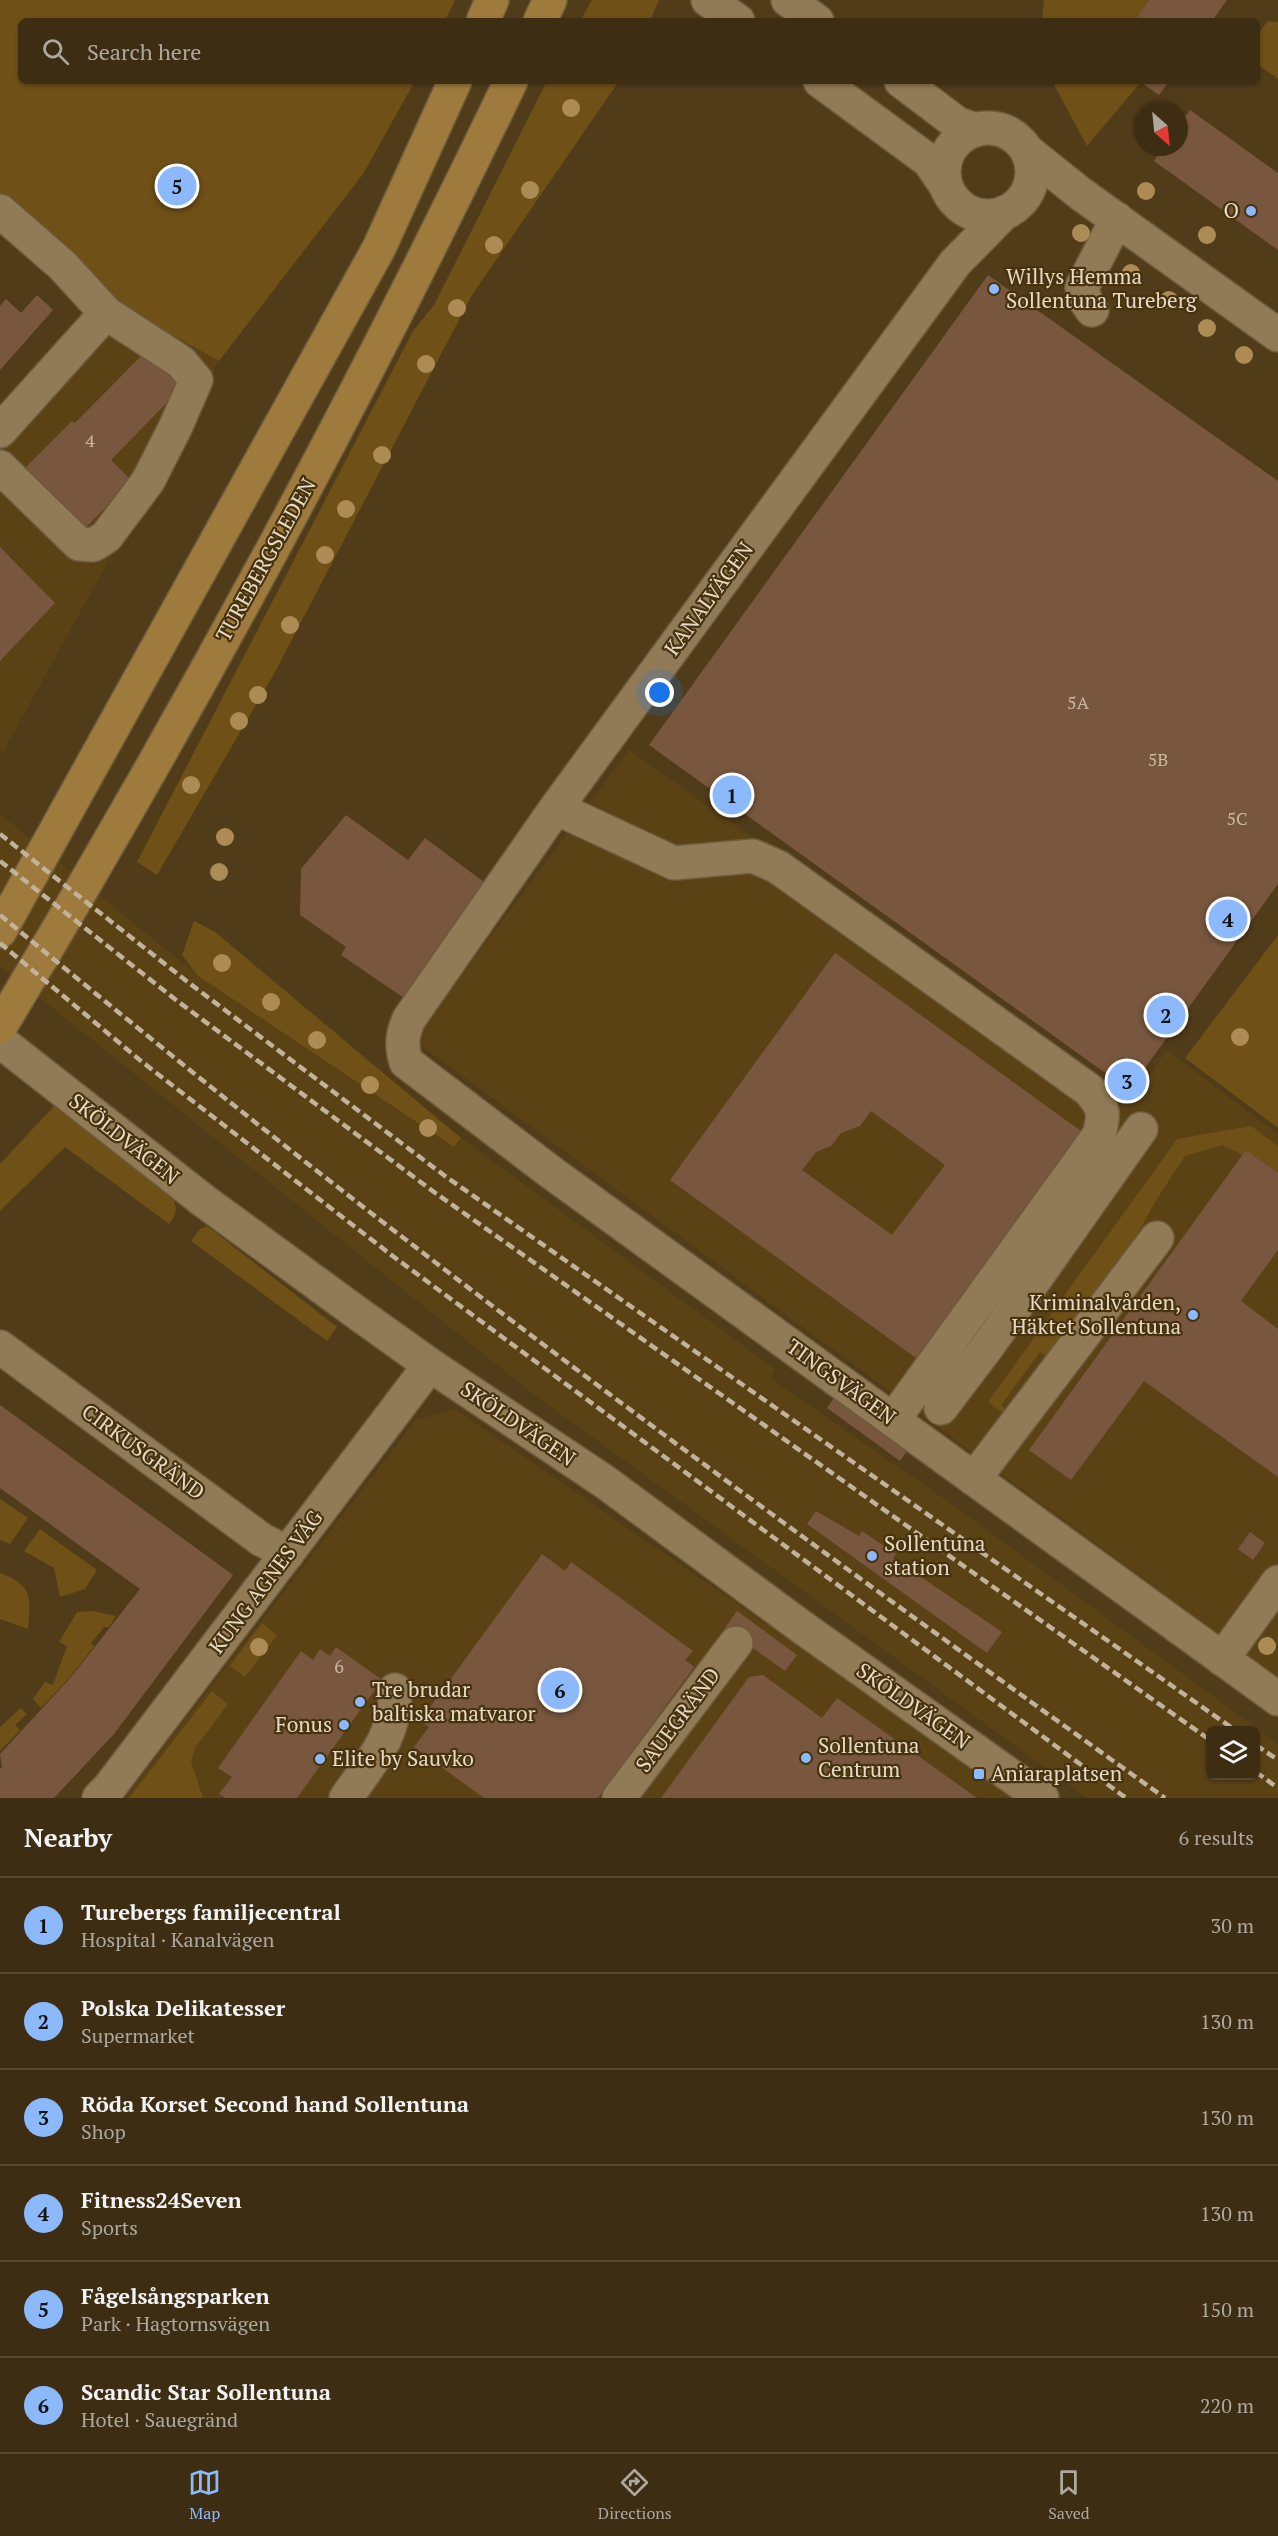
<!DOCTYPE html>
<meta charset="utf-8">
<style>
body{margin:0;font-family:"PT Serif",serif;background:#483921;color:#f1f3f6}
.controls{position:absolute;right:18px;bottom:18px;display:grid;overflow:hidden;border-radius:9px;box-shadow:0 2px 4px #0004}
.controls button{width:54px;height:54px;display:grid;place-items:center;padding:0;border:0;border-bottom:2px solid #564933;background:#3d2d13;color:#f1f3f6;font:30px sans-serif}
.compass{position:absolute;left:1134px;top:102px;width:54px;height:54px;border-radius:50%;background:#3d2d13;box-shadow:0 2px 4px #0004;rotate:153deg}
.you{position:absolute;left:660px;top:693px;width:21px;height:21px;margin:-15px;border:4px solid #fff;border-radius:50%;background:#1a73e8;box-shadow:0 0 0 9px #1a73e833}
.badge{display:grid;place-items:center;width:39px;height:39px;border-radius:50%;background:#8cb9fc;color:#111;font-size:20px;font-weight:700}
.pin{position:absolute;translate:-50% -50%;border:3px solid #fff;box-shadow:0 2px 6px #0006}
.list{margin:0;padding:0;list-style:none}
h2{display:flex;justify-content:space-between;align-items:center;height:78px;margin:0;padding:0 24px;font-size:26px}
h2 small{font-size:20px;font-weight:400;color:#ada8a0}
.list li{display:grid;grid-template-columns:39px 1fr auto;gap:18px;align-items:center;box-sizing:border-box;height:96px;padding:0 24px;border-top:2px solid #564933}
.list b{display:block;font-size:22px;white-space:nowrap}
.list p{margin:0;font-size:20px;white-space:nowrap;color:#ada8a0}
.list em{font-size:20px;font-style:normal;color:#ada8a0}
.icon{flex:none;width:33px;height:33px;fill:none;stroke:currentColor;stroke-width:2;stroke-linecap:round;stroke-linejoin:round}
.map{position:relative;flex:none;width:1278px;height:1798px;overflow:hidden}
.search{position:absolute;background:#3d2d13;box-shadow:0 2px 4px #0004;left:18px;right:18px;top:18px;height:66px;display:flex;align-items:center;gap:15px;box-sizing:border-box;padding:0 21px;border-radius:9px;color:#ada8a0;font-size:22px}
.sheet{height:654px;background:#3d2d13}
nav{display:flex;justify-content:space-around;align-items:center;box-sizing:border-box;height:84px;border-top:2px solid #564933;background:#3d2d13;font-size:16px;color:#ada8a0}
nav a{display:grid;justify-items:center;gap:3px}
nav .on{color:#8cb9fc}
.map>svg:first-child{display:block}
</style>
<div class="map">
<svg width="1278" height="1798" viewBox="0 0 1278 1798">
<rect width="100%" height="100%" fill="#513c19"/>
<path fill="#5b4215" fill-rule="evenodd" d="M122,307l97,54 -216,391 -3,-2v-312z
M629,750l499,355 39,-55 111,84v544l-864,-638z
M0,814l197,161 258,172 6,-9 314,231 -5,9 183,127 325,239v54h-191l-555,-405 -532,-427zM1210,1730h46v46h-46z
M455,1409l563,389h-893l291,-378z"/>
<path fill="#6f5017" d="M0,0h455l-10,21h-424v60h394l-52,93 -144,187 -97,-54 -122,-108z
M592,0h67l-9,21h-70z
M1044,0h105l-15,21h-92z
M1268,21l10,1v57l-21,-15v-29z
M547,81h72l-147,214 -197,377 -118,203 -20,-13 276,-531 21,-26z
M1052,81h87l2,1 -54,64z
M194,921l21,11 246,206 -7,9 -257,-172 -15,-20z
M1278,935v193l-93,-70z
M54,1106l116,90c9,10 7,18 -1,28l-104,-77 -65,64v-47z
M1251,1126l27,20v27l-32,-23 -4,5 -19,-10 -38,11 -30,46 -20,37 -87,118 -8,-5 -39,53 9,8 -2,3 -20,-14 189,-263z
M207,1226l130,101 -10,14 -136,-100 9,-12z
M0,1499l28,19 -18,26 -10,-4z
M40,1529l57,41 -12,19 -25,8 -6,-29 -30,-17z
M0,1573c33,12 31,25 28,56l-28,-10z
M93,1611l23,5 -7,11h-5l-13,16 3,3 -22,29 -31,33 -8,-9 12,-17 8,3 14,-39 -8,-4 18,-30z
M262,1623l15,12 -32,42 -15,-11z
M212,1691l16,13 -33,44 -4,14 12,36h-74z
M21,1708l6,6 -12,11 5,5 -20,21v-24z"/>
<path fill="#79573e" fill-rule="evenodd" d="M1149,0h78l-15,21h-78z
M1139,81h30l-10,14z
M1190,110l88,63v77l-124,-89 9,-14h16v-22z
M988,275l290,206v403l-149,206 -480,-345z
M37,295l16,15 -53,60v-64l6,-7 15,14z
M150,347l36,36 -75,77 21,21 -47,47 -61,-59 48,-48 3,2z
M0,547l55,56 -55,58z
M346,815l62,45 17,-22 63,47 -84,113 -63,-43 5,-8 -46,-32 1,-46z
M835,953l250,181 -165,227 -250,-181zM871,1111l74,54 -53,70 -90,-65 14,-18 15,-6 10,-13 19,-7z
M1246,1150l32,23v77l-37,51 37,28v148l-134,-96 -73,99 -42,-30z
M839,1391l73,53 -12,17 -73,-53z
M0,1405l233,170 -119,159 -60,64h-54v-29l2,-2 -2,-13 72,-78 68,-87 -140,-101z
M816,1511l43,25 3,-5 34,23 -3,4 109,74 -15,21 -180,-129z
M1250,1532l15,11 -12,17 -15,-11z
M542,1554l23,17 6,-9 122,89 -8,9 9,7 -96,131h-114l-70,-51 15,-20 -9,-6z
M737,1611l60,44 -12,16 -60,-43z
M336,1647l46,33 -85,118h-72l-6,-4 13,-17 -14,-9 83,-117 12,9 7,-11 10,7z
M763,1675l59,43 15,-20 140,100h-316l88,-121z"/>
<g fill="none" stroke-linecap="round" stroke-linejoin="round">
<defs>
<path id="minor" d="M708,0l30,21
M788,0l29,21
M820,81l109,80 17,25
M901,81l57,43 18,6
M944 172a44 44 0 1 1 88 0a44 44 0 1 1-88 0Z
M1026,150l55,44 197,141
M0,211l63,55 43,47 75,49 15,18 -20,46 -28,55 -42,56 -13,8 -14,-1 -79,-77
M1005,212l-50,51 -399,545 -147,211c-7,16 -8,26 -3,43l146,111 726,526
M1092,310l-7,-10 -3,-13 35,-68
M0,431l106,-118
M556,808l118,55 79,-7 25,11 311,223c15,17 16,23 10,45l-206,285
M0,1041l204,160 156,114 70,50 175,117 194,143 243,173
M0,1347l262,193 26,13
M941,1408l47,-62 153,-217
M974,1479l183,-241
M1222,1659l56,-77
M99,1798l10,-10 321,-423
M346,1798c24,-35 51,-63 49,-108
M619,1798l117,-155"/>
<path id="major" d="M483,21l9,-21
M540,21l10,-21
M0,931l379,-683 76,-167
M0,1027c185,-307 356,-623 511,-946"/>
</defs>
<use href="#minor" stroke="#6b5a3b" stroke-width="36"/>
<use href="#major" stroke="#6b5a3b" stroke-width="36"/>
<use href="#minor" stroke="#917a56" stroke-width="33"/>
<use href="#major" stroke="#9e7a3c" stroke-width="33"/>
<path stroke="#c1b29b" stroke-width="4.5" stroke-dasharray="9 4.5" stroke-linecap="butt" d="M0,834l189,149 256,193 790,554
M0,861l176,139 258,192 776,548
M0,915c132,109 265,217 401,321 250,193 507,378 764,562
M0,943l141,118 249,193 736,544
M1256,1745l22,15
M1256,1772l22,16"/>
</g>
<g fill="#ad8b55">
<circle cx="571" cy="108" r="9"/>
<circle cx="530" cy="190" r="9"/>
<circle cx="1146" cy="191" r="9"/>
<circle cx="1081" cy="233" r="9"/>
<circle cx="1207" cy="235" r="9"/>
<circle cx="494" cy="245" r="9"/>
<circle cx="1131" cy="273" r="9"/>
<circle cx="1169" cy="300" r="9"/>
<circle cx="457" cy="308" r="9"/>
<circle cx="1207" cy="328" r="9"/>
<circle cx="1244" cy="355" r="9"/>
<circle cx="426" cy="364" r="9"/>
<circle cx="382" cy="455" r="9"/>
<circle cx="346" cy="509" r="9"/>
<circle cx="325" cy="555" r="9"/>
<circle cx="290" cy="625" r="9"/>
<circle cx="258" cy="695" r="9"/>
<circle cx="239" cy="721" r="9"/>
<circle cx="191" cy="785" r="9"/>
<circle cx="225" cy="837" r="9"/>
<circle cx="219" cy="872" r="9"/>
<circle cx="222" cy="963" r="9"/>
<circle cx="271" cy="1002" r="9"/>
<circle cx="1240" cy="1037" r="9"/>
<circle cx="317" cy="1040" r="9"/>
<circle cx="370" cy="1085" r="9"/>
<circle cx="428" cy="1128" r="9"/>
<circle cx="1267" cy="1646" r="9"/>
<circle cx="259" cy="1647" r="9"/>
</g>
<g fill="#8cb9fc" stroke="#46320d" stroke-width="2">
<circle cx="1251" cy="211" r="6"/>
<circle cx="994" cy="289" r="6"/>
<circle cx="1193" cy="1315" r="6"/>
<circle cx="872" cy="1556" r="6"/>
<circle cx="360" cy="1702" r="6"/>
<circle cx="344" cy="1725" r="6"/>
<circle cx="806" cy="1758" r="6"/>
<circle cx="320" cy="1759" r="6"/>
<rect x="973" y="1768" width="12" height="12" rx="3"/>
</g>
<g text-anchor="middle" stroke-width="4.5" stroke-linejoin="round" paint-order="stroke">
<g font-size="18" fill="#cbb8a4">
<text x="90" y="447">4</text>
<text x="1078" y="709">5A</text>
<text x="1158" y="766">5B</text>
<text x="1237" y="825">5C</text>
<text x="339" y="1673">6</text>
</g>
<g font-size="21" fill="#e6d9c6" stroke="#46320d" text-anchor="start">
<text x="1239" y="218" text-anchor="end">O</text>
<text x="1006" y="284">Willys Hemma<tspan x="1006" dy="24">Sollentuna Tureberg</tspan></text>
<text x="1181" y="1310" text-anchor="end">Kriminalvården,<tspan x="1181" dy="24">Häktet Sollentuna</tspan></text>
<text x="884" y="1551">Sollentuna<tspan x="884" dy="24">station</tspan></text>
<text x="372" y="1697">Tre brudar<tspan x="372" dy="24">baltiska matvaror</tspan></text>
<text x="332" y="1732" text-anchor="end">Fonus</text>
<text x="818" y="1753">Sollentuna<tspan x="818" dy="24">Centrum</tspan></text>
<text x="332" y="1766">Elite by Sauvko</text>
<text x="991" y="1781">Aniaraplatsen</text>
</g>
<g font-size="21" fill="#e6d9c6" stroke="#46320d">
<text transform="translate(266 560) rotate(-61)" y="7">TUREBERGSLEDEN</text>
<text transform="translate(709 599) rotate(-54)" y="7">KANALVÄGEN</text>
<text transform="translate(124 1139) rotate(38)" y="7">SKÖLDVÄGEN</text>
<text transform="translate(841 1382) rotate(36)" y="7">TINGSVÄGEN</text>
<text transform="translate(518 1424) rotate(34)" y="7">SKÖLDVÄGEN</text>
<text transform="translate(143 1452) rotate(36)" y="7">CIRKUSGRÄND</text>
<text transform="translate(266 1582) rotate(-53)" y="7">KUNG AGNES VÄG</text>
<text transform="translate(913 1706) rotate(35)" y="7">SKÖLDVÄGEN</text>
<text transform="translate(678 1720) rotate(-53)" y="7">SAUEGRÄND</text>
</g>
</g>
</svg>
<div class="controls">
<button><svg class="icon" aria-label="layers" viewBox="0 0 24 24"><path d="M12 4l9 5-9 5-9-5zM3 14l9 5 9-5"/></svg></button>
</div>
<svg class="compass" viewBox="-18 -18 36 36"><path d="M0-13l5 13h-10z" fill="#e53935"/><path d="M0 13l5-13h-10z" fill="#ada8a0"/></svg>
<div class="you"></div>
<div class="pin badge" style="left:732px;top:795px">1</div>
<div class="pin badge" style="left:1166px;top:1015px">2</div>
<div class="pin badge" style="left:1127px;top:1081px">3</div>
<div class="pin badge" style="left:1228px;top:919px">4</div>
<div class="pin badge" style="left:177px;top:186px">5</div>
<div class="pin badge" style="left:560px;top:1690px">6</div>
<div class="search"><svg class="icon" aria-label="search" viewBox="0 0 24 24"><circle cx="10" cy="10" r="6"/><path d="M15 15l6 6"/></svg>Search here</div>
</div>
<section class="sheet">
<h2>Nearby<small>6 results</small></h2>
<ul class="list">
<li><span class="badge">1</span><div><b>Turebergs familjecentral</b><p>Hospital · Kanalvägen</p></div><em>30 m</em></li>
<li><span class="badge">2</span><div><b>Polska Delikatesser</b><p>Supermarket</p></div><em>130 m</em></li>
<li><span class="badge">3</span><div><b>Röda Korset Second hand Sollentuna</b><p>Shop</p></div><em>130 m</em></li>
<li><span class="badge">4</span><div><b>Fitness24Seven</b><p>Sports</p></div><em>130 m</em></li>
<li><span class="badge">5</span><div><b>Fågelsångsparken</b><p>Park · Hagtornsvägen</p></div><em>150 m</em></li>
<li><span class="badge">6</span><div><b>Scandic Star Sollentuna</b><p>Hotel · Sauegränd</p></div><em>220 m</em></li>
</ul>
</section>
<nav>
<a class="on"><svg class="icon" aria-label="map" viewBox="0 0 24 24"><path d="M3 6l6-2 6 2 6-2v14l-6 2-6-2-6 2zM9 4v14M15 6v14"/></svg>Map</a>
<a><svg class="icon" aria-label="directions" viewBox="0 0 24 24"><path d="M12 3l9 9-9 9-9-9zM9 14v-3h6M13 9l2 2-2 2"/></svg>Directions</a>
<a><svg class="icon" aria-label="saved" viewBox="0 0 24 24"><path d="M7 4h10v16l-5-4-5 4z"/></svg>Saved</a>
</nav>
